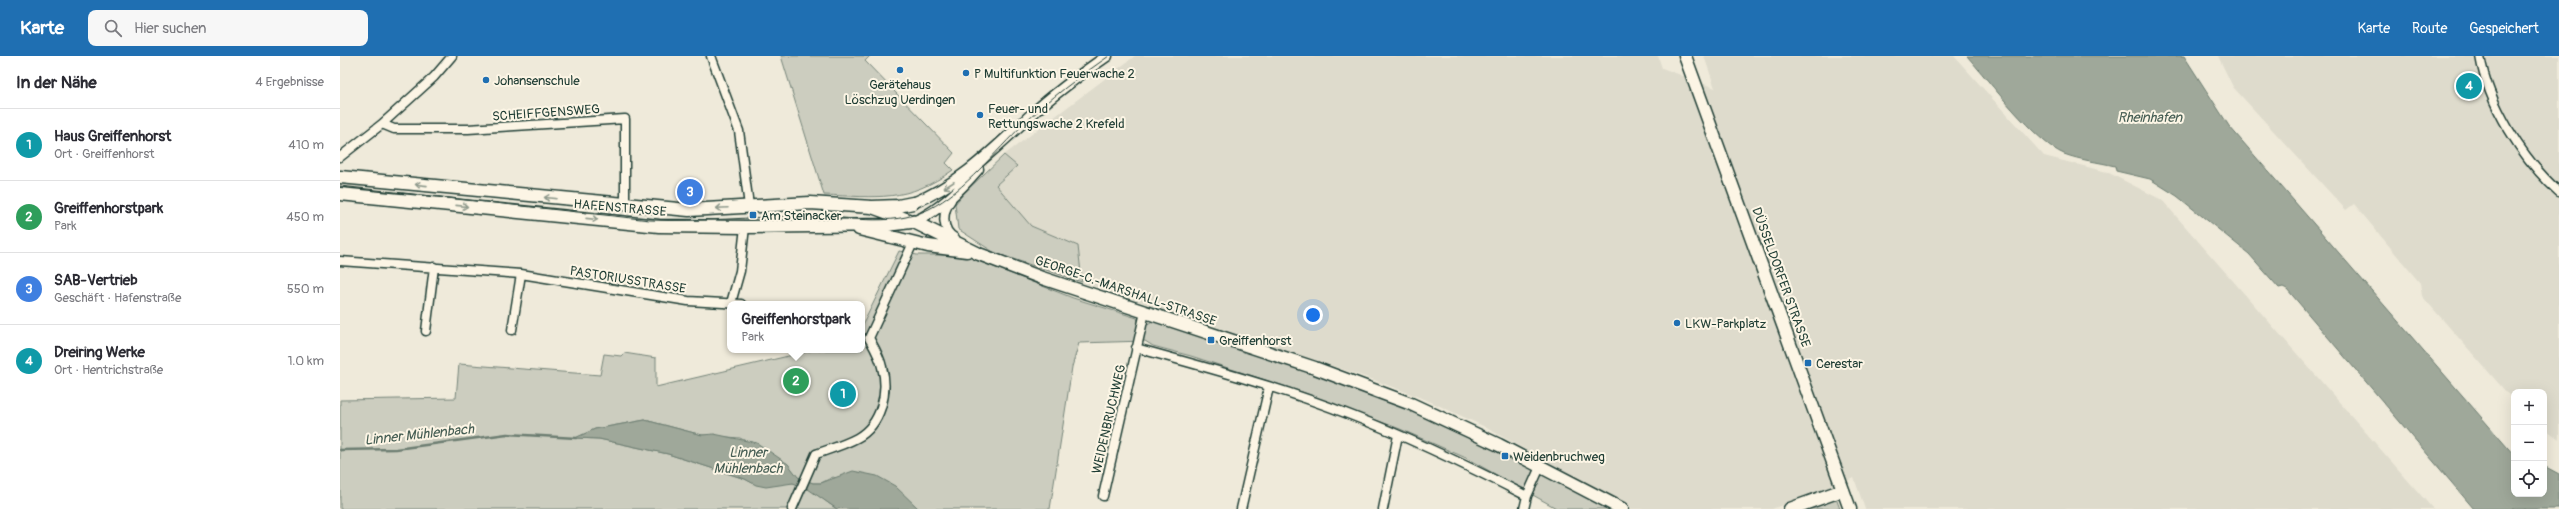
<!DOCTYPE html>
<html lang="de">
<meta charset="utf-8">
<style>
body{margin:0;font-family:Pangolin,sans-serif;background:#f7f7f7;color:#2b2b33}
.controls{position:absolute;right:12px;bottom:12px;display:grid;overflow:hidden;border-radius:8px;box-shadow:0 4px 16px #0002}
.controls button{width:36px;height:36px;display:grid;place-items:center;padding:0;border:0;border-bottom:1px solid #e1e1e2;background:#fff;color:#2b2b33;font:20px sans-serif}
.you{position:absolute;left:973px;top:259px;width:14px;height:14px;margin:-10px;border:3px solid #fff;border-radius:50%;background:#1a73e8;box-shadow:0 0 0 6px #1a73e833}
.badge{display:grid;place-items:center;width:26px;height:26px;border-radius:50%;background:#1f6fb2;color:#fff;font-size:13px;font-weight:700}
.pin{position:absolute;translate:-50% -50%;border:2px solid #fff;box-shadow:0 1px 4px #0006}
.popup{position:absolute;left:387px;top:245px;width:138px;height:52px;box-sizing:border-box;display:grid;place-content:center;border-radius:8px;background:#fff;filter:drop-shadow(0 1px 3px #0005);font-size:13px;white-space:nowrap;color:#7c7c81}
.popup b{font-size:15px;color:#2b2b33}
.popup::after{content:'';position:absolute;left:50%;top:100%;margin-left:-8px;border:8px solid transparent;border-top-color:#fff}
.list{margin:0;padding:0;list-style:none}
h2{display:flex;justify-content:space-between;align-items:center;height:52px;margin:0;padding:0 16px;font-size:17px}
h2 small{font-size:13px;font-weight:400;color:#7c7c81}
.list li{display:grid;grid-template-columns:26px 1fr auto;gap:12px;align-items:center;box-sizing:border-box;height:72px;padding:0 16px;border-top:1px solid #e1e1e2}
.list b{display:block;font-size:15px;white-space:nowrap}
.list p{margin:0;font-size:13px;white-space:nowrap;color:#7c7c81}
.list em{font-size:13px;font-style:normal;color:#7c7c81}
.icon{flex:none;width:22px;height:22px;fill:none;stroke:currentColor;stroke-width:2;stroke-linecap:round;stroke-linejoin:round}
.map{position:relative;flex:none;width:2219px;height:453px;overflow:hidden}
header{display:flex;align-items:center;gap:24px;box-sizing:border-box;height:56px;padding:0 20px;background:#1f6fb2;color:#fff}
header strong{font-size:19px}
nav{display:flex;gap:22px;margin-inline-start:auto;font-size:14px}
.search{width:280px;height:36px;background:#f7f7f7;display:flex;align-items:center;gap:10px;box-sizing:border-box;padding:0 14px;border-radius:8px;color:#7c7c81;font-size:15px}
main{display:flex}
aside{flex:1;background:#fff}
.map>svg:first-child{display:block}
</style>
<header>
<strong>Karte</strong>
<div class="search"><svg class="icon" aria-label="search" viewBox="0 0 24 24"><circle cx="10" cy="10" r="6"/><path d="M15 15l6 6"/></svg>Hier suchen</div>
<nav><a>Karte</a><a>Route</a><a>Gespeichert</a></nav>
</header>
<main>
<aside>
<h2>In der Nähe<small>4 Ergebnisse</small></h2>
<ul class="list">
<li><span class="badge" style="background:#0f9aa8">1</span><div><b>Haus Greiffenhorst</b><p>Ort · Greiffenhorst</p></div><em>410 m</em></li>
<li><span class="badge" style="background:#2e9e5b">2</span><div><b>Greiffenhorstpark</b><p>Park</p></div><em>450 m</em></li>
<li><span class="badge" style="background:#3f7fe0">3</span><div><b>SAB-Vertrieb</b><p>Geschäft · Hafenstraße</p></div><em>550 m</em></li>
<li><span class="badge" style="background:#0f9aa8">4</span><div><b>Dreiring Werke</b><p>Ort · Hentrichstraße</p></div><em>1.0 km</em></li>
</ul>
</aside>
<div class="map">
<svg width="2219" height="453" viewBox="0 0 2219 453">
<rect width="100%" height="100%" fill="#efeada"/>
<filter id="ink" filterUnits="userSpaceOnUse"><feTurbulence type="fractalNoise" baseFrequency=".025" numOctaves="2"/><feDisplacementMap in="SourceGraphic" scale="8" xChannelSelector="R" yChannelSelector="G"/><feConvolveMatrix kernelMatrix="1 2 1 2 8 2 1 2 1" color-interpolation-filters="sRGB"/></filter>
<g filter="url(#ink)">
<path fill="#dedbcc" d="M795,0h523l4,12 53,20 -11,-32h250l90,100 63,16 55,28 271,309h-568l-11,-31 -82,31h-140l-149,-83 -54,-25 -55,-21 -292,-98 -4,-36 -47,-20 -35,-41 20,-19 -12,-11z
M1878,0h341v383l-15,-11v-36h-30v9l-92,-105 -2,-13 -66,-79 -8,6 -113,-123z"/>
<path fill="#cccdbf" stroke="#76857a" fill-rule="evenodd" d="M441,0h89l-5,5 89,92 -8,10 7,7c-46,33 -76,27 -129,25z
M664,99l13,11 -21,19 35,41 47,20 4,36 -87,-29 -37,-24 -3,-25 9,-11z
M559,195l18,4h46l110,43 64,20 6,17 3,-10 8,-5 160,52 134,53 166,84h-56l-92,-51 -66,-29 -98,-37 -111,-36 -38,-10 -8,-5 -66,2 -7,24 -22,142h-131l-86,-32 -12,6h-8l-16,-6 -9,-13 -48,-26 -38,-3 -57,-15 -50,9 -19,9 23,1 69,15 77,25c24,14 28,1 49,4 16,2 29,18 43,26h-497v-109l116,-2 3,-34 141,11 4,-21 17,2 3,-3 32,5v29l158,-37h48v-24zM506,327l4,2v9l5,3 -2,5 -10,-1 -2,5 -5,-2 2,-5 -2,-5 -5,-2 2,-5 6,2 4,-1z
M1496,442l4,11h-33z"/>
<path fill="#9fa89a" stroke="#6c7d71" d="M1627,0h217l45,70 285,329v39h30v-28l15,8v35h-85l-187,-220 -4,-2 -4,1 -30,-34 -72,-58 -27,-17 -34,-8 -1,-5c-17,-4 -35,-6 -51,-12 -29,-12 -75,-73 -97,-98z
M305,364l57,15 12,-1 43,9 31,21 10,13 15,6h8l32,-12 24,5 18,10 24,23h-82l-29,-20 -15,-6 -27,4 -10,-2 -11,-6 -77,-25 -69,-15 -24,-1 20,-9z"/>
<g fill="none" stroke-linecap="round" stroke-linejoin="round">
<path stroke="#6c7d71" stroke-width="2.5" d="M0,394l56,-1 111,-15 69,4"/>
<defs>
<path id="minor" d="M371,0l28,75 10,75
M2140,0c8,48 43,104 79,136
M42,68l12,5h74l157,-10v86
M0,101l42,-33 52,-47 18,-21
M611,144c-9,12 -10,30 4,38
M0,205l181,13 167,27 53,3
M391,247l9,-32 5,-44
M172,274l9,-56
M86,275l8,-64
M796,292c73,20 147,40 217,68 60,23 117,51 174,80
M763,440l42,-184
M452,453l24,-55c14,-5 28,-9 41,-16 24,-13 32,-46 25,-71 -2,-10 -8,-20 -13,-29l44,-95
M901,453l28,-122
M1043,453l15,-74
M1184,453l3,-13 13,-29"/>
<path id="tertiary" d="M573,147c48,-19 82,-55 119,-89 23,-21 49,-40 75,-58
M574,166c27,-13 45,-31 64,-53"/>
<path id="secondary" d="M1345,0l165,453
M0,121l349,33 121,-7 62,4 26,-1 15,-3
M0,138l319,32 86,1 141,-2 25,-3
M532,151l42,15 65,32 63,24 273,90 96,36 88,41 123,64
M519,173l69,17 39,5
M1450,453l53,-19"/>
</defs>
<use href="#minor" stroke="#1f3d34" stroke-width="11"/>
<use href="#tertiary" stroke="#1f3d34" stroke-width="13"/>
<use href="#secondary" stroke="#1f3d34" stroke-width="15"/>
<use href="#minor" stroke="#fcf5e5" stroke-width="8"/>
<use href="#tertiary" stroke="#fcf5e5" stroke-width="10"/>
<use href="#secondary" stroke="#fcf5e5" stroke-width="12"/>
<path stroke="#1f3d34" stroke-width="1" d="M0,130l310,34c51,2 101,-3 151,-4 43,-1 88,13 128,-7 37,-19 65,-57 95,-85 26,-26 55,-47 85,-68"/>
</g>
<defs><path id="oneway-shaft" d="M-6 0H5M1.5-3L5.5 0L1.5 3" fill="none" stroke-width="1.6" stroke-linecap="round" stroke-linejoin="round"/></defs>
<g stroke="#8e998c">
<use href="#oneway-shaft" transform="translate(81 129) rotate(-174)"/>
<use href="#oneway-shaft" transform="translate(609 129) rotate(147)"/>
<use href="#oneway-shaft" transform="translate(210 142) rotate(-174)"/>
<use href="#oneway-shaft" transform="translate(122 150) rotate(6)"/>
<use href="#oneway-shaft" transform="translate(382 152) rotate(177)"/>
<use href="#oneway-shaft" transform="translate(252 163) rotate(6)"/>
</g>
</g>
<g fill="#1f6fb2" stroke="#fcf5e5" stroke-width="1.5">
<circle cx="560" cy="14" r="4"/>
<circle cx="626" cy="17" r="4"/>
<circle cx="146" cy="24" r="4"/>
<circle cx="640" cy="59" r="4"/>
<rect x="409" y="155" width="8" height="8" rx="2"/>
<circle cx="1337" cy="267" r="4"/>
<rect x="867" y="280" width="8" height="8" rx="2"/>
<rect x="1464" y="303" width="8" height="8" rx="2"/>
<rect x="1161" y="396" width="8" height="8" rx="2"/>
</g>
<g text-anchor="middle" stroke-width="4" stroke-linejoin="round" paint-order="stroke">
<g font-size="13" fill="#1f3d34" stroke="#fcf5e5" text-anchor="start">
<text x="634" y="22">P Multifunktion Feuerwache 2</text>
<text x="154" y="29">Johansenschule</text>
<text x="560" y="33" text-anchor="middle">Gerätehaus<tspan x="560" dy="15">Löschzug Uerdingen</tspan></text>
<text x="648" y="57">Feuer- und<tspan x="648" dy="15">Rettungswache 2 Krefeld</tspan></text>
<text x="421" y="164">Am Steinacker</text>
<text x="1345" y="272">LKW-Parkplatz</text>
<text x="879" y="289">Greiffenhorst</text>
<text x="1476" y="312">Cerestar</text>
<text x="1173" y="405">Weidenbruchweg</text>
</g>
<g font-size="13" fill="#1f3d34" stroke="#fcf5e5">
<text transform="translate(206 56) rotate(-4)" y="5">SCHEIFFGENSWEG</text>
<text transform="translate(280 151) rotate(5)" y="5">HAFENSTRASSE</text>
<text transform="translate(1442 221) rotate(70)" y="5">DÜSSELDORFER STRASSE</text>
<text transform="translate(288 223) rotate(9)" y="5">PASTORIUSSTRASSE</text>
<text transform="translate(786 234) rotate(19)" y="5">GEORGE-C.-MARSHALL-STRASSE</text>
<text transform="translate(768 363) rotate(-77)" y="5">WEIDENBRUCHWEG</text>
</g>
<g font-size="14" font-style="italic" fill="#455d53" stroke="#fcf5e5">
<text x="1810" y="66">Rheinhafen</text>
<text transform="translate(79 378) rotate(-6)" y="5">Linner Mühlenbach</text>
<text x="408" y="401">Linner<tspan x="408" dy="16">Mühlenbach</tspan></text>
</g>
</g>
</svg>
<div class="controls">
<button>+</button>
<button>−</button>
<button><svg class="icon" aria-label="locate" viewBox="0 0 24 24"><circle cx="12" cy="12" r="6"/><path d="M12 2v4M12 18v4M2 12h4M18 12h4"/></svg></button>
</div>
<div class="you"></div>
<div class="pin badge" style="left:503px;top:338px;background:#0f9aa8">1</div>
<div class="pin badge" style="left:456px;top:325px;background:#2e9e5b">2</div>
<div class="popup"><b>Greiffenhorstpark</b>Park</div>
<div class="pin badge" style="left:350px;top:136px;background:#3f7fe0">3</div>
<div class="pin badge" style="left:2129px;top:30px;background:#0f9aa8">4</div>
</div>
</main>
